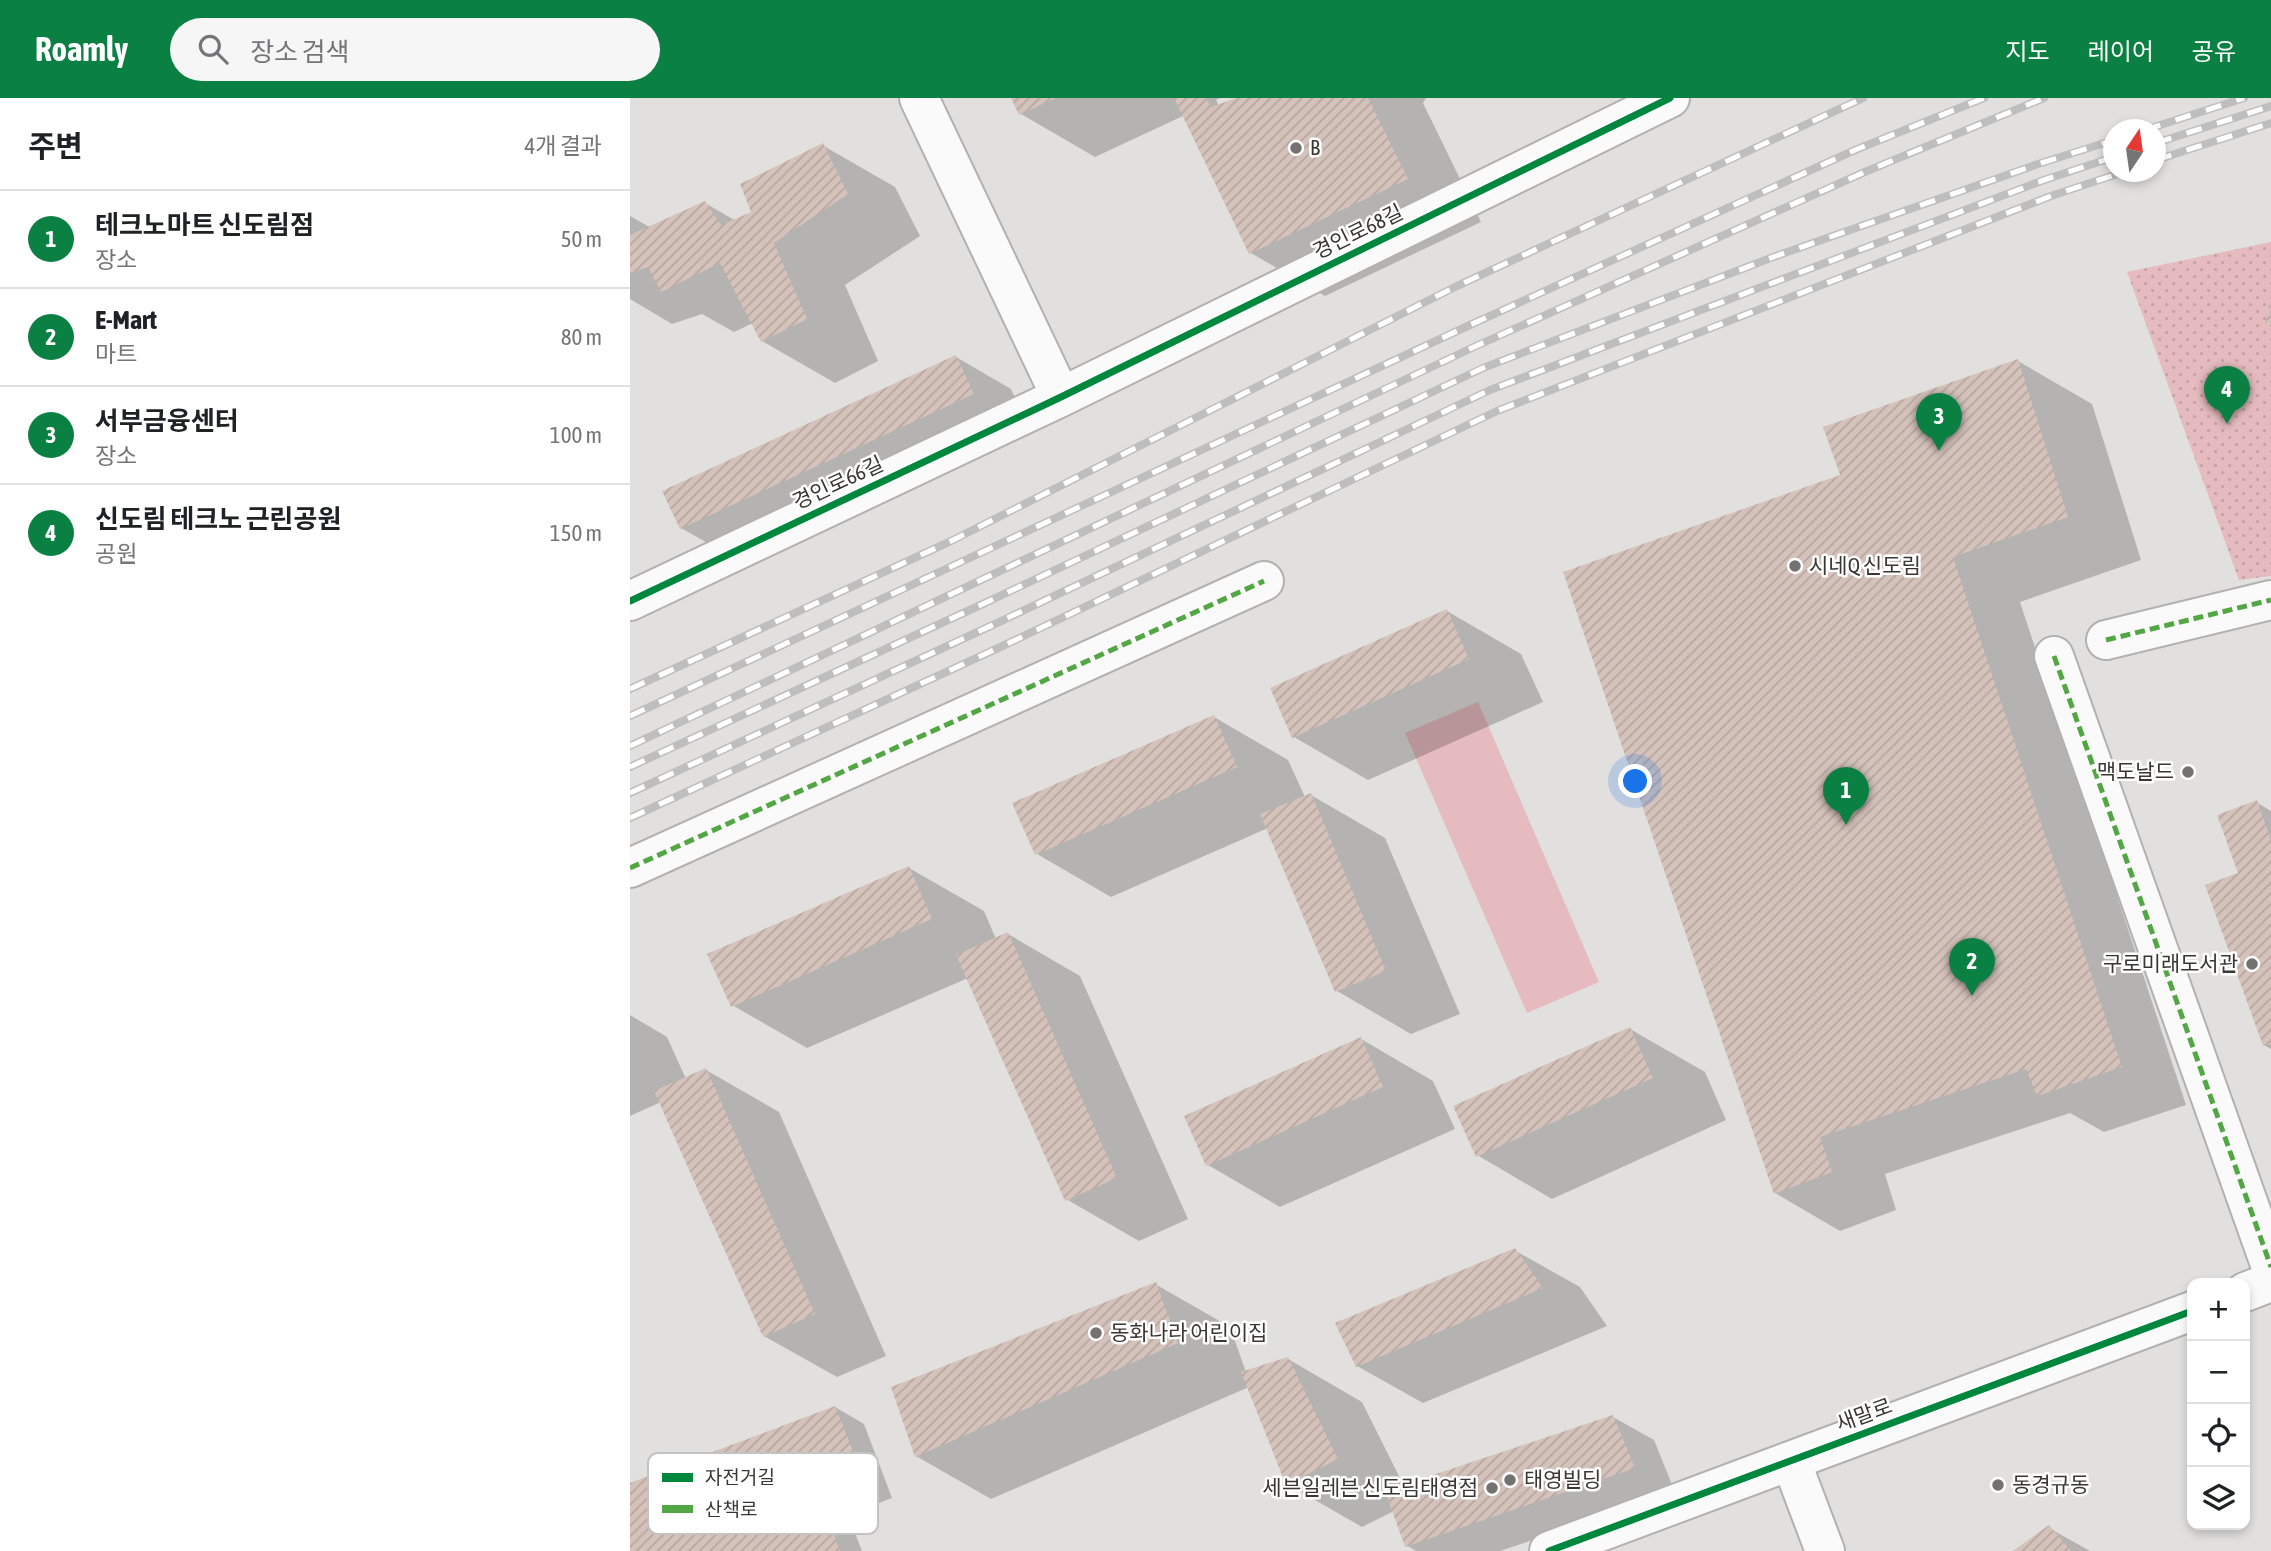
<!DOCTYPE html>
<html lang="ko">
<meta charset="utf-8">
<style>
body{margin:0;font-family:"Asap Condensed","Noto Sans KR",sans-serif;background:#f6f6f6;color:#202124}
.controls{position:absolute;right:21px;bottom:21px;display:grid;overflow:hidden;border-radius:14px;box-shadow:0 4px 10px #0003}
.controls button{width:63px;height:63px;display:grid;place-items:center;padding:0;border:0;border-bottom:2px solid #e0e0e0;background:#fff;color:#202124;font:35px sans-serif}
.compass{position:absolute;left:1473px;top:21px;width:63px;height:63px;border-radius:50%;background:#fff;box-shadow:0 4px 10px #0003;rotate:13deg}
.you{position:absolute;left:1006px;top:684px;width:24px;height:24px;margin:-18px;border:5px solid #fff;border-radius:50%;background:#1a73e8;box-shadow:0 0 0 10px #1a73e833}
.badge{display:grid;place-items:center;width:46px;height:46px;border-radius:50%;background:#0b8043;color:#fff;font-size:23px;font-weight:700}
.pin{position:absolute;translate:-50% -58px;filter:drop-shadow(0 2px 4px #0008)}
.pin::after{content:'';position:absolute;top:37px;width:24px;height:21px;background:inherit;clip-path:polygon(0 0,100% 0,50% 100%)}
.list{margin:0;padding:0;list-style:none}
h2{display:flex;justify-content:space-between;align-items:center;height:91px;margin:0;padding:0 28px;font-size:30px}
h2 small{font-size:23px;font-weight:400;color:#757577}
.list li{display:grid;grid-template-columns:46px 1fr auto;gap:21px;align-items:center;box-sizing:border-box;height:98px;padding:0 28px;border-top:2px solid #e0e0e0}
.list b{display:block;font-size:26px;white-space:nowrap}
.list p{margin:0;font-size:23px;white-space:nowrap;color:#757577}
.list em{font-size:23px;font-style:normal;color:#757577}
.icon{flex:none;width:38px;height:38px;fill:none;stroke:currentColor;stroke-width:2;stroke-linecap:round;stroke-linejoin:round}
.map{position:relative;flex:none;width:1641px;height:1453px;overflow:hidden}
header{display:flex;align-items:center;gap:42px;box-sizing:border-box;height:98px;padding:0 35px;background:#0b8043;color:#fff}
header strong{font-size:33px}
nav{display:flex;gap:38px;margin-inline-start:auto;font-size:24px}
.search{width:490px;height:63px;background:#f6f6f6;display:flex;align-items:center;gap:18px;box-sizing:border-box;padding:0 24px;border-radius:38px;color:#757577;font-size:26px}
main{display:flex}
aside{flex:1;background:#fff}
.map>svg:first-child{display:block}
</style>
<header>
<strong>Roamly</strong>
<div class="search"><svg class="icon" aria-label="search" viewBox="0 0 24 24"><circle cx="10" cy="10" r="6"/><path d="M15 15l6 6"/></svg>장소 검색</div>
<nav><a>지도</a><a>레이어</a><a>공유</a></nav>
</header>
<main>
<aside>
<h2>주변<small>4개 결과</small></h2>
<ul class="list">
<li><span class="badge">1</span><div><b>테크노마트 신도림점</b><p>장소</p></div><em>50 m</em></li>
<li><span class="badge">2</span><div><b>E-Mart</b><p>마트</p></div><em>80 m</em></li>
<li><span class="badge">3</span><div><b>서부금융센터</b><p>장소</p></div><em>100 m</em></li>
<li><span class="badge">4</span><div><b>신도림 테크노 근린공원</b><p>공원</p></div><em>150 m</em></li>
</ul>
</aside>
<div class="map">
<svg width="1641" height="1453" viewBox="0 0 1641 1453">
<defs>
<pattern id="park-dots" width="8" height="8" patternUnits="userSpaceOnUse" patternTransform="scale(1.75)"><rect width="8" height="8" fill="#e5bbbf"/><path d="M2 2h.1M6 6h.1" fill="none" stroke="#c5a1a5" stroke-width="1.8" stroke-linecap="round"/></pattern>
<pattern id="building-hatch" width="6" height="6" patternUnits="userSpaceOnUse" patternTransform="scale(1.75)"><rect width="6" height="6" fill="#d4c2bb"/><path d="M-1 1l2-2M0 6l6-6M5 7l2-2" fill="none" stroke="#b7a7a1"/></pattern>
</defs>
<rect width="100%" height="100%" fill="#e2e0de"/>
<path fill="#e5bbbf" d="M848,604l121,280 -72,31 -122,-280z"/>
<path fill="url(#park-dots)" d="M1641,144v334l-32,4 -112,-308z"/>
<path fill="#0003" d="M383,0h207l-4,2 3,6 22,-8h185l-3,5 58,119 -156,74 -74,-43 -66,-138 -90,42 -74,-43z
M192,47l73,42 25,49 -75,49 33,76 -43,22 -73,-42 -9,-18 -19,9 -32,-18 -30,10 -42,-25v-83l21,12 54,-25 31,18 18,-8z
M326,259l55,32 16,36 -291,134 -55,-31z
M1388,263l74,43 49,156 -121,42 166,503 -82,27 -34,-19 -185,61 11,36 -56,21 -65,-38 65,-716z
M817,513l74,43 22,48 -175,78 -74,-43z
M584,619l74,43 17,37 6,-2 74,43 75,176 -49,20 -74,-43 -69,-163 -157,69 -74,-43z
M1626,704l15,9v238l-7,-4 -24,-171z
M279,770l75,43 12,28 12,-5 72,42 108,243 -49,22 -73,-42 -98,-221 -161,70 -75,-43z
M0,917l37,22 19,42 20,-9 73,42 107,244 -49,21 -73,-41 -103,-234 -31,14z
M1000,931l75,43 21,48 -174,79 -75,-44z
M731,941l72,42 22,48 -175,78 -72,-42z
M884,1152l66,37 27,39 -184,77 -66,-37z
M525,1186l75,43 16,45 42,-13 74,43 42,84 209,-69 41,23 21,52 -175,59h-84l-10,-6 -12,-34 -32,16 -75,-43 -38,-97 -258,112 -75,-43z
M205,1309l29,17 28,74 -44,17 14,36h-232v-66z
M1419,1430l41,23h-74z"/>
<path fill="url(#building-hatch)" d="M381,0h45l-37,17z
M544,0h32l5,9 25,-9h132l40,81 -159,75z
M193,45l25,51 -74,49 33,76 -46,23 -41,-79 -59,29 -13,-25 -18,6v-38l75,-34 16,24 30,-13 -11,-28z
M1640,202l1,25 -6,1z
M326,257l18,39 -294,135 -18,-38z
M1388,261l50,158 -115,40 169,510 -85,29 -11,-27 -206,68 12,35 -58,22 -211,-622 277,-97 -17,-48z
M817,511l22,50 -177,79 -22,-50z
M584,617l23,52 -202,88 -23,-52z
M681,695l75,178 -51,21 -75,-178z
M1627,702l14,41v203l-8,2 -58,-161 33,-12 -21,-58z
M279,768l23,53 -201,88 -24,-53z
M378,834l109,246 -52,23 -109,-246z
M1000,929l23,51 -177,79 -23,-51z
M731,939l22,50 -177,79 -22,-50z
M76,970l109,246 -52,23 -109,-246z
M885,1150l28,40 -187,79 -21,-44z
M526,1184l22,61 -263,114 -24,-70z
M658,1259l50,102 -52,26 -45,-113z
M205,1308l30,75 -45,17 20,53h-210v-68z
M983,1317l22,53 -230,79 -20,-56z
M1419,1427l22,26h-58z"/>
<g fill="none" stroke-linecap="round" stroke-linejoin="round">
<defs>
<path id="minor" d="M289,0l142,299
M0,503l431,-204 609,-299
M1476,542l165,-40
M1424,558l217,611
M0,770l634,-287
M1615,1194l26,-10
M1161,1363l34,90
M919,1453l643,-240"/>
</defs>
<use href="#minor" stroke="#b3b1b0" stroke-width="42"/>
<use href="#minor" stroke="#fbfafa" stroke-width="38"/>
<defs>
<path id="rail" d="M1515,32l99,-32
M1526,45l115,-37
M1526,62l115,-37
M0,591l319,-147 508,-256 406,-188
M0,618l840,-391 385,-175 129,-52
M0,648l846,-400 391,-175 177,-73
M0,669l355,-164 498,-235 293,-112 262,-92 76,-24
M0,695l367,-170 493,-233 554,-210 70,-23
M0,720l379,-175 488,-232 554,-215 72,-24"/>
</defs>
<use href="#rail" stroke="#bebebe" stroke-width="8"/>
<use href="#rail" stroke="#fff" stroke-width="5" stroke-dasharray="16" stroke-linecap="butt"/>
<path stroke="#53a644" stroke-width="5" stroke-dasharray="10 5" stroke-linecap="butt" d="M1476,542l165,-40
M1424,558l217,611
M0,770l634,-287"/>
<defs>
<path id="cycleway" d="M0,503l431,-204 609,-299
M919,1453l643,-240"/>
</defs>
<use href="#cycleway" stroke="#fff" stroke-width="11"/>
<use href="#cycleway" stroke="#00873e" stroke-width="7"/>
</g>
<g fill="#747270" stroke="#fff" stroke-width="2.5">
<circle cx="666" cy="50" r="7"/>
<circle cx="1165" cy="468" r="7"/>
<circle cx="1558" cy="674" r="7"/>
<circle cx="1622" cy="866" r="7"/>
<circle cx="466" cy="1235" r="7"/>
<circle cx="880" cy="1382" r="7"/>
<circle cx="1368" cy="1387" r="7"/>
<circle cx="862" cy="1390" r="7"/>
</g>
<g text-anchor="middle" stroke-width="5" stroke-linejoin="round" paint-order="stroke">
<g font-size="21" fill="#383735" stroke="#fff" text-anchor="start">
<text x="680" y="57">B</text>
<text x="1179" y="475">시네Q 신도림</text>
<text x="1544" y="681" text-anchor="end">맥도날드</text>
<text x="1608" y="873" text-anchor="end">구로미래도서관</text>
<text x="480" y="1242">동화나라 어린이집</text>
<text x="894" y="1389">태영빌딩</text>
<text x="1382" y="1394">동경규동</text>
<text x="848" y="1397" text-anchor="end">세븐일레븐 신도림태영점</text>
</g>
<g font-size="21" fill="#383735" stroke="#fff">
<text transform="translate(728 134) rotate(-26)" y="7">경인로68길</text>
<text transform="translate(208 385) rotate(-25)" y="7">경인로66길</text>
<text transform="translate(1234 1317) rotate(-20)" y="7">새말로</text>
</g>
</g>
<rect x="18" y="1355" width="230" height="81" rx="10" fill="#fff" stroke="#c3c3c2" stroke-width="2"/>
<rect x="32" y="1375" width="31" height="9" fill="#00873e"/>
<rect x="32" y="1407" width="31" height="8" fill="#53a644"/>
<g font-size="19" fill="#383735">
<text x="75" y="1386">자전거길</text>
<text x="75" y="1418">산책로</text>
</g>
</svg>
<div class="controls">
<button>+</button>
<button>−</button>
<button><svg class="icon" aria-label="locate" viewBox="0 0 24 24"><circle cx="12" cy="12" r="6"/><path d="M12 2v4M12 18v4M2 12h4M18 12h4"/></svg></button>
<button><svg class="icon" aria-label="layers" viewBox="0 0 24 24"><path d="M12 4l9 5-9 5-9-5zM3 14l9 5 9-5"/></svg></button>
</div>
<svg class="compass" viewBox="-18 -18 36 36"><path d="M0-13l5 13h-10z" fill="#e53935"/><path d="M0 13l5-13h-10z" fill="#757577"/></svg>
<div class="you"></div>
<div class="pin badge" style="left:1216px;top:727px">1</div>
<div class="pin badge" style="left:1342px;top:898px">2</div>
<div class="pin badge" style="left:1309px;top:353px">3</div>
<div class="pin badge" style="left:1597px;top:326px">4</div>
</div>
</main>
